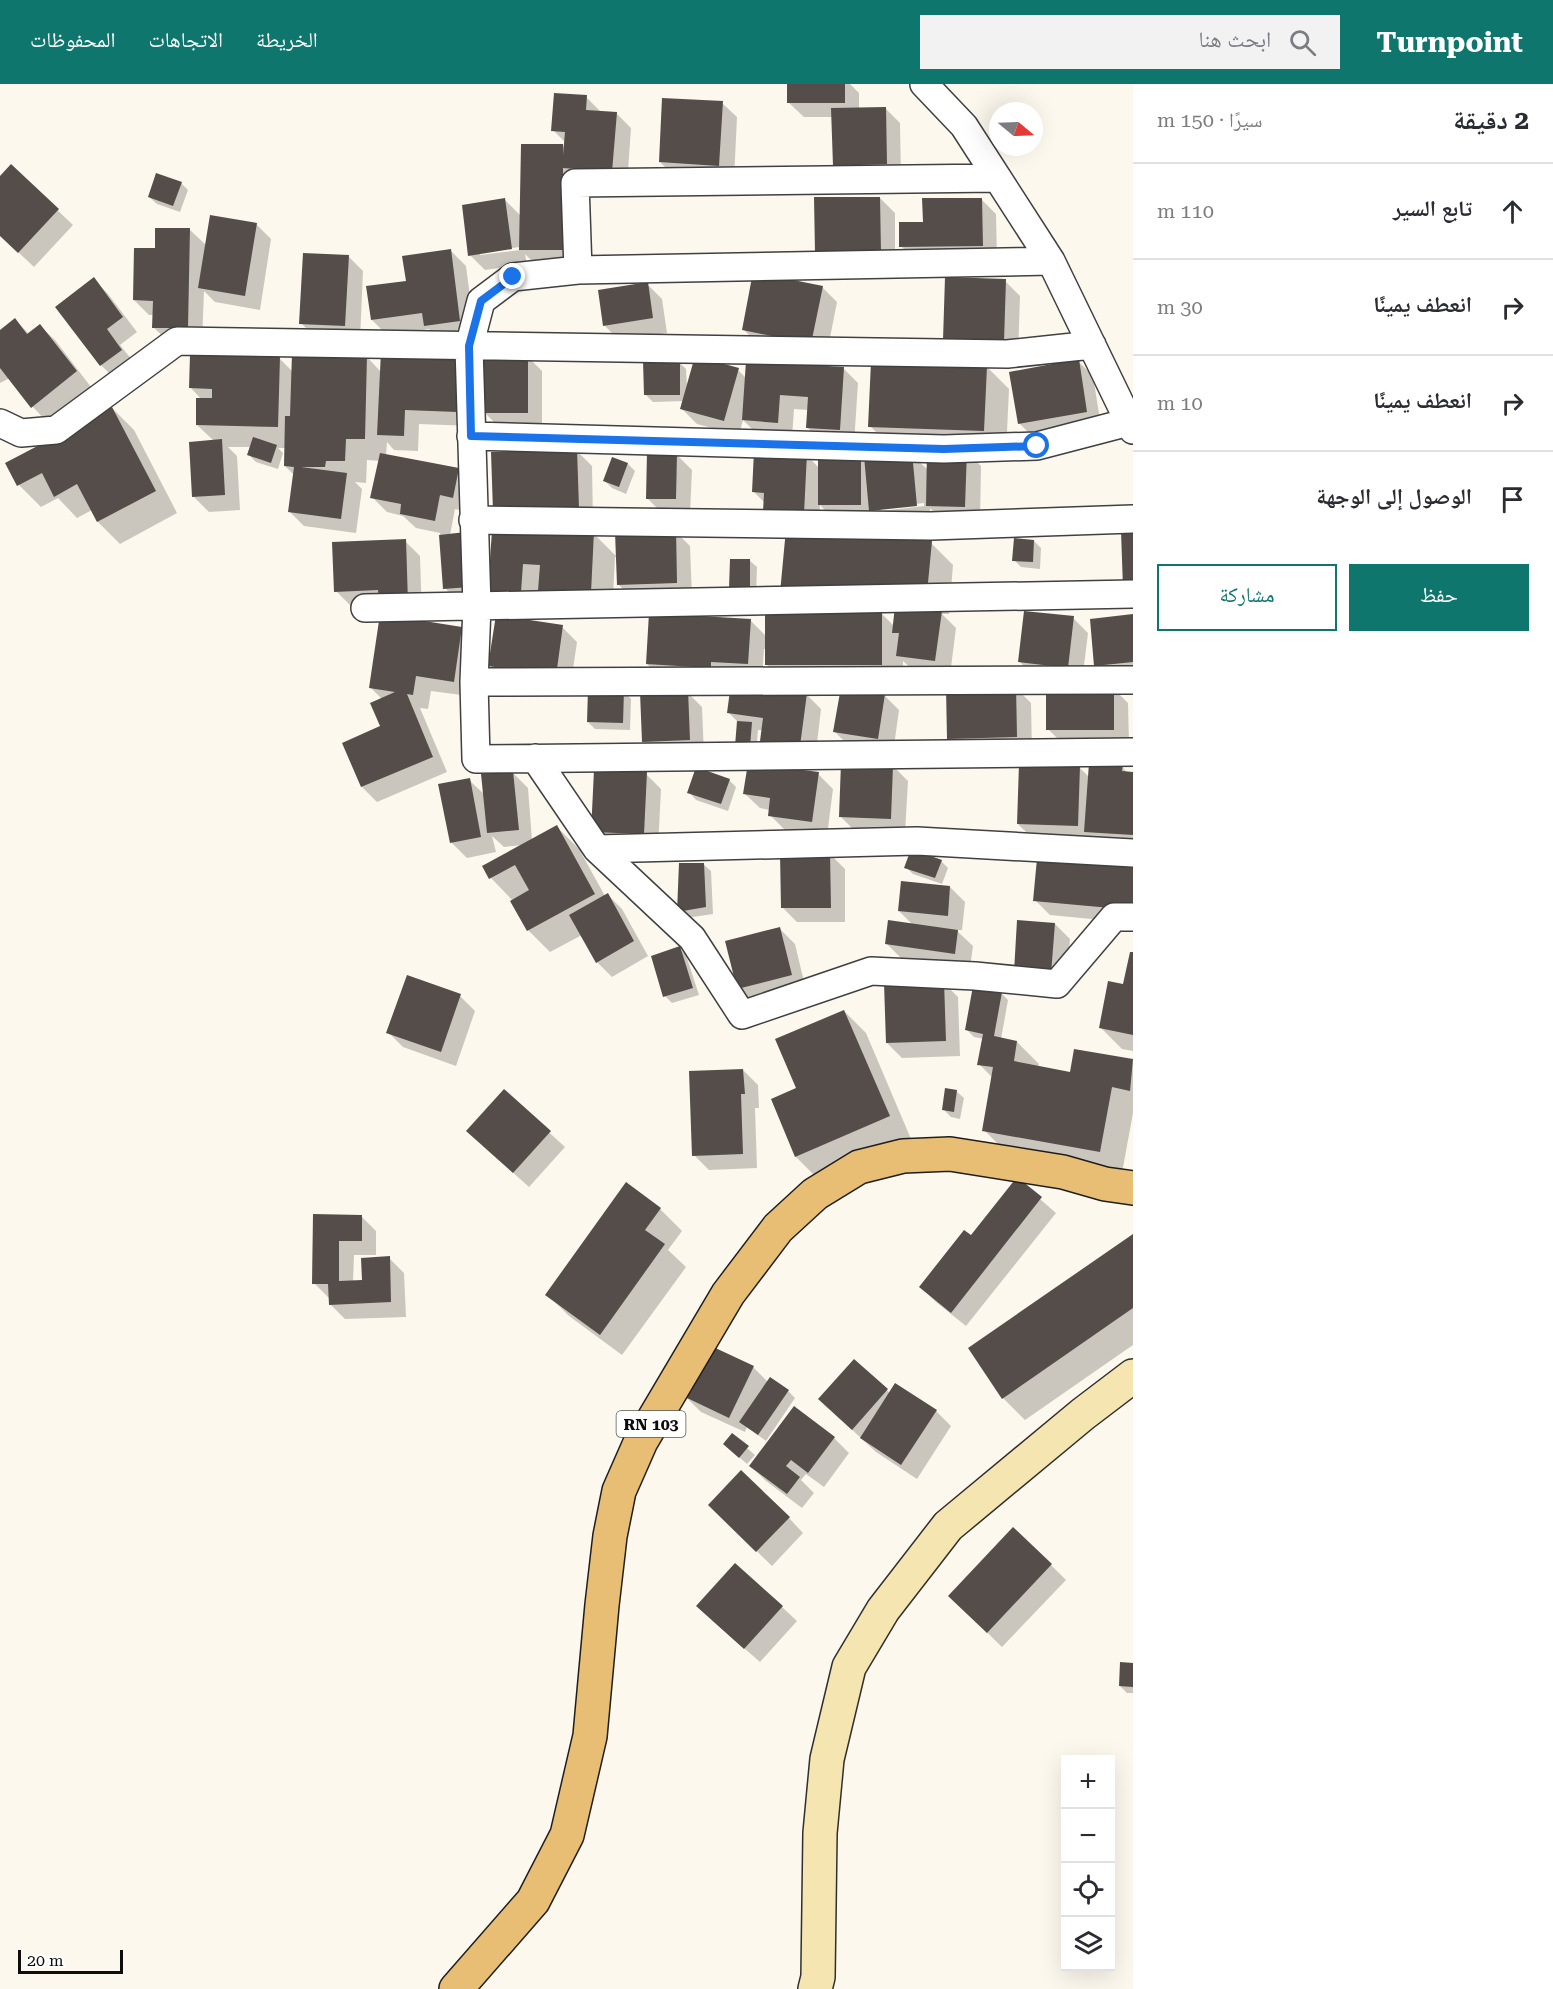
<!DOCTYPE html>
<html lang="ar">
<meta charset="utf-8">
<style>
body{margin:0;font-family:"Roboto Serif","Noto Naskh Arabic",serif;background:#f2f2f3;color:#2b2b33;direction:rtl}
.controls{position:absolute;right:18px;bottom:18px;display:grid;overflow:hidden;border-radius:0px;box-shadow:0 6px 24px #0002}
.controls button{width:54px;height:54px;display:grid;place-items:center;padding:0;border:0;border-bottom:2px solid #e1e1e2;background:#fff;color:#2b2b33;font:30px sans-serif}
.compass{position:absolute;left:989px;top:18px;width:54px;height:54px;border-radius:50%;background:#fff;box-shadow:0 6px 24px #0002;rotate:109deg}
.scale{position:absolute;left:18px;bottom:15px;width:105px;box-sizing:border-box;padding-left:6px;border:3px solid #0d0d0d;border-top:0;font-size:16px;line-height:21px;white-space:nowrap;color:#0d0d0d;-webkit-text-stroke:4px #fff;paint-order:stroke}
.stop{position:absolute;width:18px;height:18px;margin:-14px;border:4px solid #1a73e8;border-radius:50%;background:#fff}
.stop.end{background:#1a73e8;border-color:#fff;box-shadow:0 2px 6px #0008}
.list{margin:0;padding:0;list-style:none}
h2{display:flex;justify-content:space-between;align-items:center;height:78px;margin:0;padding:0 24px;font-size:26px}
h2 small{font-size:20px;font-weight:400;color:#7c7c81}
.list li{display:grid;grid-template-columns:39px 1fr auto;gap:18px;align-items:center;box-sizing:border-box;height:96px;padding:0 24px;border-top:2px solid #e1e1e2}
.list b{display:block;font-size:22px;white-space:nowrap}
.list em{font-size:20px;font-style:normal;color:#7c7c81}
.actions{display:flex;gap:12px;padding:18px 24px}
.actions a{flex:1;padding:14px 0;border:2px solid #0f766e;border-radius:0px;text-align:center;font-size:21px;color:#0f766e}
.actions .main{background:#0f766e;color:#fff}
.icon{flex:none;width:33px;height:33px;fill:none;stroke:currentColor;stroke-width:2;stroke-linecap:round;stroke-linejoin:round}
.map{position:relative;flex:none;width:1133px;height:1905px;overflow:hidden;direction:ltr}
header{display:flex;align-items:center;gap:36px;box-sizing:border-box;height:84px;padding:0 30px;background:#0f766e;color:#fff}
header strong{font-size:28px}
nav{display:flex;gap:33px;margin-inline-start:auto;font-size:21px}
.search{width:420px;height:54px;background:#f2f2f3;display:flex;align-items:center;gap:15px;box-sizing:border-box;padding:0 21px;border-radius:0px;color:#7c7c81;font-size:22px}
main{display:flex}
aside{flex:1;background:#fff}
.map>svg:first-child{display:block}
</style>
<header>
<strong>Turnpoint</strong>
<div class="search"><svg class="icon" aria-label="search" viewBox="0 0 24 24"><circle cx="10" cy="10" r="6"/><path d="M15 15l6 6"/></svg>ابحث هنا</div>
<nav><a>الخريطة</a><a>الاتجاهات</a><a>المحفوظات</a></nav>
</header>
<main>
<aside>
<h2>2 دقيقة<small>سيرًا · 150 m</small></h2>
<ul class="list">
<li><svg class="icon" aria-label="ahead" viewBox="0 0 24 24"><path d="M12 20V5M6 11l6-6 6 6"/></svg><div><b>تابع السير</b></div><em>110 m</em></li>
<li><svg class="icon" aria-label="right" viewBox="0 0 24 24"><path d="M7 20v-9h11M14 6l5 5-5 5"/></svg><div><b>انعطف يمينًا</b></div><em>30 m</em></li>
<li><svg class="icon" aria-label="right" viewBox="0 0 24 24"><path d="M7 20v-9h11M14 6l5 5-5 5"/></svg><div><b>انعطف يمينًا</b></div><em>10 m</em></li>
<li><svg class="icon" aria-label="arrive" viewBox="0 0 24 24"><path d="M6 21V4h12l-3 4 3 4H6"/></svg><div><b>الوصول إلى الوجهة</b></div></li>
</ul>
<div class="actions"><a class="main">حفظ</a><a>مشاركة</a></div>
</aside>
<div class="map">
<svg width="1133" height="1905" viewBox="0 0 1133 1905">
<rect width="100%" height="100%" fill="#fdf8ee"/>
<path fill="#0003" fill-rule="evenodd" d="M789,0h61l9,9v16l26,-1 15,15 1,56 -52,1 -15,-15 -1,-48h-29l-15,-14z
M586,13l15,15 15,1 15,15 -4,58 -49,-3v81l-42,1 -11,-11 2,10 -42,6 -15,-15 35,-55 17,17 40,-72 4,3v-5l-13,-13zM520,163v3l-40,5v-3z
M722,19l15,14 -3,63 -59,-3 -15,-15z
M11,82l62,59 -39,42 -34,-32v-57z
M181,99l7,7 -8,22 -23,-8 -8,-7z
M880,114l15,15v54l-64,1z
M981,115l15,15 1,47h-81l-15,-15 23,-22z
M256,140l15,15 -11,71 -45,-8 -11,-11 -2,52 -33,-1 -15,-14v-13h-5l-15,-15 23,-50 33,-20 17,16z
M451,167l15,15 9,70 -35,4 -11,-11 -42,6 -15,-15 35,-38z
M348,172l15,15 -3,69 -44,-2 -15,-15z
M94,195l14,15 29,38 -17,13 16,20 -20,15 -15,-15 -44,-58z
M1005,197l15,15 -2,60 -59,-2z
M647,200l15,15 5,34 -47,8 -15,-15z
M822,203l15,15 -11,56 -68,-14 -15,-15z
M15,236l14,14 11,-8 15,14 36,47 -44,35 -14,-15 -23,-29 -10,5v-51z
M366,272l15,16 78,-16 13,70 -53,-2 -1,27 -24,-1 -7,-8 -1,13 73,15 14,15 -5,27 -13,-3 -5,26 31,14 -21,54 -15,-15 -5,-55 -24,-5 -13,-12 -16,-4 -15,-15 8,-36 -13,-1 -1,23 -11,-1 7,7 -6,44 -52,-7 -15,-15 5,-36 -9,-9v-18h-7l5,5 -5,16 -22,-7 -7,-7 2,-8h-23l9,9 3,54 -31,2 -15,-15 20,-56 -17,-16 5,-25 -11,-12 89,-29 13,13z
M527,272l15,15v56l-42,1 -15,-15z
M1078,277l15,15 8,50 -67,12 -15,-15z
M679,278l7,7 1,19 51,-18 8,8 97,-10 15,15 -4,61 -32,-2 -15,-15 1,-17 -14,-1 -2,28 -34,-2 -15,-15 -4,15 -42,-11 -15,-15 2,-8 -31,1 -7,-7z
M987,283l22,22 -3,64 -40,-2 15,15 -1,55h-38l-12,-13 1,12h-97l-14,-15 -1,23 -54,-25 -12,-12 53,-37 13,14v-12l92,-2 17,16 1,-20 -37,-2 -22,-22zM924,419v3l-43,5v-3z
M112,324l22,22 43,83 -57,31 -22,-22 -6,-12 -15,8 -19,-20 -17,9 -22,-22 -12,-21z
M577,367l15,15 1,56 -98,-11z
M677,371l15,15 -2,44 -28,-1 -15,-15z
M628,380l7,7 -9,23 -14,-6 -7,-7z
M675,447l15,15 2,51 -59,2 -15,-15 -1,-27h-2l-3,58 -100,-3 -22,-22 3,-58 100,1 24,24z
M405,457l15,15 2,61 -20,1 60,10 15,15 -8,53 -38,-5 -3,18 -8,-1 27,64 -70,30 -15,-15 20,-60v-28l-11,-11 12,-83 -32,1 -15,-15z
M1034,457l7,7 -1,21 -19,-2 -7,-7z
M931,459l22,22 -4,49h-7l14,14 -6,47 -37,-5 -10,-9v25l-114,1 -22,-22v-16h-3l-2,29 -100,1 -15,-15 103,-44 17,17zM873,524l23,2 -2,16 -13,-13z
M749,476l8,7 -1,29h-18z
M1133,532v62l-22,2 -15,-15z
M1073,534l15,15 -6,49 -47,-5 -15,-15z
M562,543l15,15 -7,48 -65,-9 -15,-15z
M1016,604l15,15 1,49 -69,1 -15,-15z
M1113,604l15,15 1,41h-66l-15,-15z
M624,607l7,8 -1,31 -35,-1 -7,-7z
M687,608l15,15 2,48 -46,1 -15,-15z
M806,610l15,15 -6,51 -39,-5 -15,-15 2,-10h-5l-2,23 -17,-30 -10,-10z
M884,611l15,15 -6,43 -43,-6 -15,-15z
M893,682l15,15 -3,52 -50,-2 -15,-15z
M1079,683l10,10 33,-10 6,6h5v150l-83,-8 -15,-15 4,-50 -6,-11 -15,-15z
M513,689l15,15 4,52 25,-13 22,22 26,47 3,-1 14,14 26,47 -36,21 -15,-15 -15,-27 -32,17 -22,-22 -15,-29 -22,-23 32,-33 -19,2 -12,-11 4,16 -29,6 -15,-15 17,-63 16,15z
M646,690l15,15 -3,59 -51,-1 -15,-15z
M818,690l15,15 -6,47 -42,-6 -15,-15v-5l-10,-2 -15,-14z
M729,696l7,7 -8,24 -32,-11 -7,-8z
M830,770l15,15v53h-48l-15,-15z
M941,777l7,7 -6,16 -29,-10 -7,-7z
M703,780l8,7 2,43 -27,4 -7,-7z
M950,803l15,15 -3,28h-6l17,16 -3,22 -69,-10 -15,-15 27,-18 -14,-14z
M1055,840l15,15 -4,50 -36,-3z
M780,845l15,15 11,46 -53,13 -15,-15z
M679,864l7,7 13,40 -27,8 -7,-7z
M1133,870v97l-11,-2 -22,-22 24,-41z
M408,893l52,19 15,15 -19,55 -53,-19 -15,-15z
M943,898l15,15 2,59 -58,2 -15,-15z
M1001,909l7,7 -7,39 16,3 22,22 -1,3 33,7 5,-23 57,10v52l-11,60 -116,-21 -22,-22 9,-52 -14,-14 5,-25 -10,-2 -7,-7z
M844,927l22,22 45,106 -93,40 -22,-22 -24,-57 26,-11z
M743,986l15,15 1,23h-4l2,60 -48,2 -15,-15z
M504,1007l61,56 -36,40 -46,-41z
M956,1007l8,7 -4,21 -9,-2 -7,-7z
M1017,1095l39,34 -90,113 -30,-24 -15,-15 50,-49z
M627,1100l33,25 22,22 -14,19 18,17 -64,88 -53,-39 -22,-22z
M315,1131l46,1 15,15v24h-22l-1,27 11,-1 25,-23 15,15 2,44 -61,2 -15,-15 -1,-6 -15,-15z
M1133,1152v109l-108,75 -22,-22z
M854,1277l36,32 6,-8 40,26 15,15 -34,53 -41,-27 -41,-38z
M753,1283l15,15 20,9 7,7 -29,43 -19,-14 -2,5 -44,-20 -15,-15z
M732,1351l23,20 -8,9 -15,-13z
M834,1354l15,15 -25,34 -18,-13 -5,6 13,13 -12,15 -36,-27 -15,-15z
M710,1421l79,13 14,15 -31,33z
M1051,1481l15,15 -64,67 -38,-37z
M782,1523l15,14 -37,41 -47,-41z
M1133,1581v28h-6l-7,-7z"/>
<path fill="#544d4a" d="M787,0h58v19h-58z
M554,9l33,2 -1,15 31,2 -5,60 -49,-4 1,82h-45l2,-106h42v11l2,-23 -14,-1z
M662,14l61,3 -4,65 -60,-4z
M886,23l1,57 -54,2 -2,-58z
M11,80l48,45 -41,44 -18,-17v-60z
M156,89l26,9 -9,24 -25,-9z
M814,113h66l1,56h-66z
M505,114l7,51 -44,7 -6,-51z
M922,114h60l1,48 -84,1v-25h24z
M210,131l47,8 -12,73 -47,-8z
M155,144h35l-2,100h-36l1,-27 -20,-1 1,-52h21z
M451,165l9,72 -36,5 -2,-13 -51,7 -5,-34 40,-5 -4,-25z
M303,169l46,2 -4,71 -46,-2z
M753,188l70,14 -12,58 -69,-14z
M94,193l29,40 -16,12 15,21 -22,16 -45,-59z
M945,193l61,2 -2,63 -61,-2z
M648,198l5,36 -50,8 -5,-36z
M15,234l12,16 13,-10 37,47 -46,37 -31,-40v-38z
M381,267l79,3 -3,58 -52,-2 -1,26 -27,-1z
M292,269l75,2 -2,84h-19l-1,22h-19l-1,6h-24l46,6 -6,46 -53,-7 6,-45 -10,-1 1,-50h5z
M528,270v59h-44v-58z
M190,271l90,2 -2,70 -82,-2v-27h16v-9l-23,-1z
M695,272l44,12 -15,53 -44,-12z
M1079,275l8,53 -69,12 -9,-52z
M680,276v35h-36l-1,-34z
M746,277l98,6 -4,63 -34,-2 2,-31 -28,-2 -2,28 -36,-3z
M871,278l116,4 -3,65 -116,-4z
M112,323l44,84 -59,31 -20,-38 -23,13 -12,-24 -25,13 -12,-23z
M253,353l24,8 -6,18 -24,-8z
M222,355l3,56 -33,2 -3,-55z
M577,365l2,59 -86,3 -2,-59z
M927,365h40l-2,58 -39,-1z
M754,367l53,2 -3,61 -41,-2 1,-19 -12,-1z
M647,368l30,1 -1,46h-30z
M912,368l5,54 -48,5 -5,-55z
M380,369l79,15 -6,30 -13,-3 -5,26 -35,-7 1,-10 -31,-6z
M861,370v51h-43v-50z
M612,373l16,6 -9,24 -16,-6z
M676,445l1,54 -60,2 -2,-53z
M786,445l146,12 -5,52h-147z
M492,446l102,1 -3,62 -53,-2 2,-26 -17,-1 -2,28 -33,-1z
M1133,446v58h-10l-2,-57z
M466,448l4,55 -27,2 -4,-54z
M1014,454l20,2 -1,22 -21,-1z
M406,455l2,64h-29l-1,-13 -44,2 -2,-50z
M730,475h20v31l-21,-1z
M895,522l47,5 -7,50 -39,-5 3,-23h-7z
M1024,527l50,5 -6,52 -50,-6z
M882,528v53h-117v-52z
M649,529l102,6 -3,45 -37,-2v6l-65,-4z
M380,530l82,13 -8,55 -38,-6 -3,19 -6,-1 26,63 -72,30 -19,-44 38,-17 -10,-23 25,-11 -26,-4z
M1133,530v48l-39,4 -4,-47z
M496,531l67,10 -7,51 -68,-10z
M731,599l76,10 -7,53 -40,-5 3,-23 -36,-5z
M1016,602l1,51 -70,2 -1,-51z
M1114,602v44h-68v-43z
M841,603l44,7 -7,45 -45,-7z
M588,605l36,1 -1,33 -36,-1z
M688,606l2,50 -48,2 -2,-50z
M737,637l15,1 -2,25 -15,-1z
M748,679l71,9 -7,50 -44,-6 2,-18 -27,-4z
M841,679l52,2 -2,54 -52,-2z
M1089,679l34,2 -1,6 11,1v63l-49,-3z
M1019,680l61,2 -2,60 -61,-2z
M696,683l34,12 -9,25 -34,-11z
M594,686l53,2 -3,62 -53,-2z
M513,687l6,59 -32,3 -6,-59z
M470,694l11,59 -31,6 -12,-59z
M557,741l38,69 -68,37 -17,-30 19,-11 -14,-25 -26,14 -7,-13z
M1038,764l95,7v55l-100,-9z
M911,765l31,11 -7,18 -31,-10z
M830,768l1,56h-50l-1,-55z
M679,779h25l2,44 -29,5z
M901,797l49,5 -2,30 -50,-5z
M608,809l26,48 -38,22 -27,-48z
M888,836l70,10 -3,24 -70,-10z
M1017,836l38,3 -4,51 -37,-2z
M780,843l12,48 -55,14 -12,-48z
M680,862l13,42 -30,9 -12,-41z
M1130,868h3v83l-34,-7 9,-47 15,3z
M407,891l54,19 -20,58 -55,-19z
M944,897l2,60 -60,2 -2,-60z
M973,902l29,6 -8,44 23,5 -3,20 56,11 4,-23 59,10 -3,32 -18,-4 -12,65 -118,-21 11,-64 -16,-2 6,-31 -18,-4z
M844,926l46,106 -95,41 -24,-58 25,-11 -21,-49z
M743,985l2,25h-4l2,60 -51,2 -3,-85z
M945,1004l12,2 -3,22 -12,-2z
M504,1005l47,42 -38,42 -47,-42z
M1017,1093l25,20 -91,116 -32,-26 45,-57 7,5z
M626,1098l35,26 -16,22 20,14 -65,91 -55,-40z
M313,1130l49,1v26h-23v40l23,-1 -1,-22 29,-2 1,46 -62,3 -1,-21h-16z
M1133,1150v74l-131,91 -34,-51z
M709,1261l45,21 -25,52 -44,-21z
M854,1275l34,30 -36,41 -34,-31z
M770,1293l19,13 -31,45 -19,-13z
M895,1299l42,27 -36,55 -41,-27z
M794,1322l41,31 -27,36 -17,-13 -5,6 14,11 -13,17 -38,-28z
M732,1349l17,13 -10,12 -16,-14z
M741,1386l49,47 -34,35 -48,-47z
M1013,1443l39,37 -65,69 -39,-37z
M735,1479l48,43 -39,43 -48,-43z
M1120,1578l13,1v24l-14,-1z"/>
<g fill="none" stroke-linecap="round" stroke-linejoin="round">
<defs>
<path id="street" d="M924,0l40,42 87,135 82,169
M1051,177l-473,9 -65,7 -32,24 -12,46 8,259 -3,76 2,77 657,-7
M578,186l-3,-87 422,-5
M0,339l21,10 35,-3 121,-89 830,13 85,-9
M471,352l473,13 93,-3 92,-24
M473,436l458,6 202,-7
M365,524l768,-14
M474,598l659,-2
M535,674l62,91 95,89 50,77 129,-44 104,5 82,8 57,-67h19
M597,765l320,-8 216,12"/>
<path id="secondary" d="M815,1905l3,-12 2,-144 7,-74 22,-92 34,-57 65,-84 135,-112 50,-38"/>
<path id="primary" d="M456,1905l77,-88 34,-66 23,-99 12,-131 8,-69 9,-45 22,-50 87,-147 50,-66 37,-34 44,-27 44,-11 47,-2 113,18 42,12 28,4"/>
</defs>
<use href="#street" stroke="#404040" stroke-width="30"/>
<use href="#secondary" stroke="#2f2f2f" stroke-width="36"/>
<use href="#primary" stroke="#1e1e1e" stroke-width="36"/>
<use href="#street" stroke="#fff" stroke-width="27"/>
<use href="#secondary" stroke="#f5e5b1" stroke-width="33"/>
<use href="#primary" stroke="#e8be74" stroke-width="33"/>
</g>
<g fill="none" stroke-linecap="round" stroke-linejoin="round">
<path stroke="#1a73e8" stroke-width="8" d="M513,193l-32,24 -12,45 2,90 473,13 93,-3"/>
</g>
<g text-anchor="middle" stroke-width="6" stroke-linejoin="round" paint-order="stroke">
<rect fill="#fff" stroke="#565656" stroke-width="1.5" x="616.5" y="1327" width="69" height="26" rx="4.5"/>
<g font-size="16" font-weight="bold" fill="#0d0d0d">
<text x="651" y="1346">RN 103</text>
</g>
</g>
</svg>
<div class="controls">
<button>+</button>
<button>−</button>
<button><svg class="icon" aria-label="locate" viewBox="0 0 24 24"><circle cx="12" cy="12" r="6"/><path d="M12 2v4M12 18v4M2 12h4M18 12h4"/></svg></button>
<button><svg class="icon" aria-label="layers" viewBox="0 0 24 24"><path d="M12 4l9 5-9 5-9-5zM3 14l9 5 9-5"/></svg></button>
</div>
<svg class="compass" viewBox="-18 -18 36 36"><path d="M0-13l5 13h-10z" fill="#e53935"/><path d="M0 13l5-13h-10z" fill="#7c7c81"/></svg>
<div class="scale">20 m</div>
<div class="stop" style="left:1037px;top:362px"></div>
<div class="stop end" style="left:513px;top:193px"></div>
</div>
</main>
